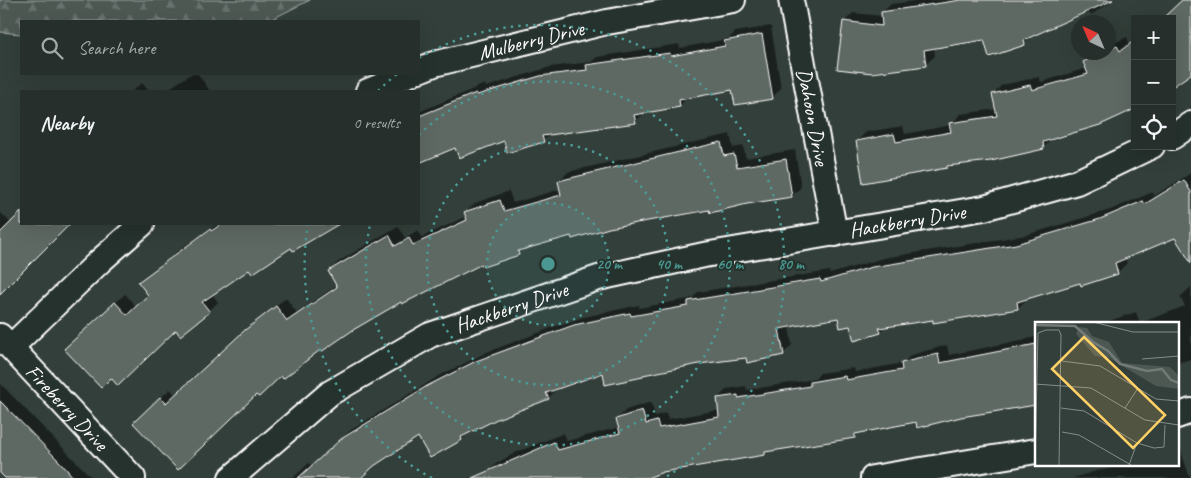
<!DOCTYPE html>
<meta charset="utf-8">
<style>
body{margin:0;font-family:Caveat,sans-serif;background:#2e3734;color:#f1f3f6}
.controls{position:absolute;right:15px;top:15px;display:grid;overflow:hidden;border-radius:0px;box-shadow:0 5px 20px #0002}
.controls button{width:45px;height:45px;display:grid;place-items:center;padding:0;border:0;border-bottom:1px solid #424a48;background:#262f2c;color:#f1f3f6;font:25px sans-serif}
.compass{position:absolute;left:1071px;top:15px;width:45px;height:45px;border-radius:50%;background:#262f2c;box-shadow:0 5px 20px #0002;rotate:316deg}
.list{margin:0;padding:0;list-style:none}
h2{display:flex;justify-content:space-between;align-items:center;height:65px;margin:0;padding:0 20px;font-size:21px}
h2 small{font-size:16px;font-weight:400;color:#a4a9a9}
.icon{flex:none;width:28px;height:28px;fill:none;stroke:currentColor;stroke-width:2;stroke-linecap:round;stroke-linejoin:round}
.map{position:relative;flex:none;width:1191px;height:478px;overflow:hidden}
.search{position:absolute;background:#262f2c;box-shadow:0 5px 20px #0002;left:20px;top:20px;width:400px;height:55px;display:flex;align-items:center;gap:12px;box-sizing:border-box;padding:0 18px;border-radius:0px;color:#a4a9a9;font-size:19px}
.panel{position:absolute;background:#262f2c;box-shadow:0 5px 20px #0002;left:20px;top:90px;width:400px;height:135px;border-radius:0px}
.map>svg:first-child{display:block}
</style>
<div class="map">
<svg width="1191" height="478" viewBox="0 0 1191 478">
<defs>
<pattern id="forest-firs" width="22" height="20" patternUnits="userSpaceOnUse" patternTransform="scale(1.25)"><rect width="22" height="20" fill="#4d5853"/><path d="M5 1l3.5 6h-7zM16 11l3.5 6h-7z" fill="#68716d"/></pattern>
</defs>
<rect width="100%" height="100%" fill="#333f3a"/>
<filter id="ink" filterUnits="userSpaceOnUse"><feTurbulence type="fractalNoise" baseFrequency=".02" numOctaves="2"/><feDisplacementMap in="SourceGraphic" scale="10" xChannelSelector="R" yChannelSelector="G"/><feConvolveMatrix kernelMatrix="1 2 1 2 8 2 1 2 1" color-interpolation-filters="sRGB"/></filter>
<g filter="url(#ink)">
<path fill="url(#forest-firs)" stroke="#a6aca9" d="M0,0h310l-42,21h-247v13l-21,-2z"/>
<path fill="#0007" d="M922,0h192l-23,15 -4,-5 -54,24 -9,9 -40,-5 -50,9 1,9 -10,9 -81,-43 9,-9 30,3 -1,-3 9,-9z
M771,26l10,62 -9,10 -39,-10 -45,9 -9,9 -34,6 -10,10 -84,12 -8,7 -39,-1 -48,6 -37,16v-50l66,-28 1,3 64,-20 41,-5 6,-5 82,-13 1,4 48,-9 7,-7z
M1127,37l2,6 6,-4v68l-82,31 -9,9 -97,20 -90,-26 9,-9 37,-6 2,8 46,-9 9,-11 37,-5 -4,-15 9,-9 37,-8 2,5 46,-14 -3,-6 9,-9 15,-1v-6z
M191,74h7l12,17h-45z
M142,83l7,8h-17z
M730,134l3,14 10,-2 3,12 49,-8 6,37 -9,9 -220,39 -48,13 -6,6 -35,8 -82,38 -81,49 -64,44 -122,30 36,-34 6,6 80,-74 30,-23 11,15 40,-28 -8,-14 9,-9 60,-36 7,12 13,-8 4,7 45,-21 -1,-4 9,-9 34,-12 4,12 48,-14 -2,-8 9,-9z
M1191,173v79l-16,-16 -50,22 2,5 -9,9 -91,27 -9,9 -131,17 -7,7 -29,-8 -13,-7 -49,9 3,19 -9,9 -84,9 -54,10 -2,3 -39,-4 -47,17 -9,9 -51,19 -28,14 -7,8 -31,18 -13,-22 -44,30 -15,13h-66l16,-15 3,3 39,-36 86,-53 50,-25 64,-24 33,-11 55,-12v3l54,-10 5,-6 131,-21 1,3 53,-16 143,-23 84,-25 43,-18 1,4z
M0,212l11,11 10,-10v11h47l-64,64 -4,-4z
M218,224h113l-6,6 -76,38 -37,26 6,8 -9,9 -33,17 -102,12 51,-46 12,13 13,-13 -10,-12 43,-35z
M1191,287v72l-14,4v-40h-74l33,-11 4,11 45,-17 -5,-9z
M1036,337v66l-120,18 -56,11 -5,4 -192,35 -20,7h-152l-3,-6 9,-9 20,-11 47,-19 3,8 53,-14 -3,-8 9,-9 25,-8 4,14 11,-3 2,6 52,-9 -2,-12 9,-9 19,-3 1,4 68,-11 5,-6 34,-5 1,4 48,-9 8,-8 36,-10 2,10z
M0,383l92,95h-85l-7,-7z
M1180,448l10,30h-117l27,-8 40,-6h37v-15z"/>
<path fill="#5f6964" stroke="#fff" d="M961,0h152l-89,40 1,5 -36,12 -5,-17 -60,10 2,16 -54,7 -35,-4 6,-48 39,5 -1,-14z
M1182,0h9v74l-19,13v-68l-7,-3z
M762,34l11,65 -38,6 -3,-15 -53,10 1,7 -46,8 2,8 -94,13 2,6 -37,11 -3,-12 -45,17 -4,-10 -36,15v-47l57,-23 1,2 63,-19 47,-6 -1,-5 84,-12 1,3 54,-10 -1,-5z
M1135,40v69l-35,16 -57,17 1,7 -53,12 -44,5v2l-84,15 -7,-42 38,-7 2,8 55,-10 -2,-9 48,-7 -5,-22 38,-9 2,5 56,-16 -5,-12 20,-10h5v-2l9,-4 3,5z
M721,142l3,14 10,-2 3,13 49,-8 6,38 -45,7 -37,9 -1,-3 -100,18 -37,11 -1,-3 -53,15 1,4 -36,12 -1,-3 -80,40 -1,-2 -48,28 -32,22 -1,-2 -37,29 -2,-3 -22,21 -3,-2 -78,75 -45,-47 27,-26 6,6 79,-73 31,-24 11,15 50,-34 -9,-16 61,-36 6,11 14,-8 4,7 54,-25 -3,-8 36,-12 4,11 57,-16 -3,-14z
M1184,180l7,12v71l-16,-25 -60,25 3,11 -37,12 -1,-3 -63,19 1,7 -85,14v-3l-54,8 2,5 -27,8 -4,-15 -10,2 -2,-10 -59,11 5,26 -37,8 -1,-5 -47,6 -56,11v2l-38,8 -2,-12 -57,20 3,6 -52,20 -36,18 1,3 -32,18 -12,-21 -44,29 -13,12h-63l43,-39 86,-53 49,-25 65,-24 33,-12 56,-12 1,3 57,-10v-5l132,-22 1,3 51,-15 144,-23 84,-25 43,-18 2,3z
M21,212v12h49l-70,70v-61z
M222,224h117l-46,27 -2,-3 -39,26 -3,-4 -47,32 8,10 -30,24 -4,-6 -58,56 -7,-8 -10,10 -37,-39 51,-47 12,13 21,-20 -10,-13 72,-53 1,2z
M1036,344v61l-75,12 -44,11 -1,-6 -61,12v4l-90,14v3l-102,17 -16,6h-175l82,-36 4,8 62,-17 -4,-14 26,-9 4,14 11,-3 2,7 60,-11 -2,-19 21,-3v3l72,-12v-4l35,-6 1,4 56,-10 -1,-7 37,-9 2,9z
M0,401l60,61 14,16h-69l-5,-5z"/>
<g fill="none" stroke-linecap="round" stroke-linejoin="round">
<defs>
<g id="minor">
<path id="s1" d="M791,0l44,234"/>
<path id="s2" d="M419,70l15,-6 173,-42 126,-22"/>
<path d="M368,91l42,-17"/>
<path d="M1172,137l19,-13"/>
<path id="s3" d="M0,336l133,142"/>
<path d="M11,347l89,-86 42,-37"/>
<path d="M1177,416l14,-5"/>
<path id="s4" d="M231,478l99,-85 100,-58 168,-57 106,-23 280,-47 93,-26 75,-36"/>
<path d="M873,478l163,-27"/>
</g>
</defs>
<use href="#minor" stroke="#fff" stroke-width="28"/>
<use href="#minor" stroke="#26332d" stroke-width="24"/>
</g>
</g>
<circle cx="548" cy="264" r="61" fill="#4b9892" fill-opacity=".12"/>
<g fill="none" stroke="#4b9892" stroke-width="2.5" stroke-dasharray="2.5 5">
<circle cx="548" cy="264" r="61"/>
<circle cx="548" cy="264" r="121"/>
<path d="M419 135A182 182 0 1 1 370 225"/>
<path d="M432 478A243 243 0 0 1 308 224M378 91A243 243 0 0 1 397 74M419 58A243 243 0 1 1 664 478"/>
</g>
<g text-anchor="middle" stroke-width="4" stroke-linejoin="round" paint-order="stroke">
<g font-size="21" fill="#fff" stroke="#26332d">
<text dy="7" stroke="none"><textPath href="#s2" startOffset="116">Mulberry Drive</textPath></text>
<text dy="7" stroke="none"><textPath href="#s1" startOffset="119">Dahoon Drive</textPath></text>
<text dy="7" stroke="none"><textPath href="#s4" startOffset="738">Hackberry Drive</textPath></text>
<text dy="7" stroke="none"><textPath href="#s4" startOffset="332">Hackberry Drive</textPath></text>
<text dy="7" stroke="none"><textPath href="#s3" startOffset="98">Fireberry Drive</textPath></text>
</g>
</g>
<g transform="translate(1035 322)">
<rect width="144" height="144" fill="#333f3a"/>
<path d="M44,5l8,1 5,8 17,6 13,21 48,4 9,9v13l-23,-3 -47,-28 -14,-2 -19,-22z" fill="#4d5853"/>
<path fill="none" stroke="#737b78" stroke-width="2.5" d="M0,3l40,1 18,16 15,9 12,13 27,7 15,-2 9,11 8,3"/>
<path fill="none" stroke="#858c89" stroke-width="1" d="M58,0l40,10h46M107,37l37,-3M27,39l38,5 56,33 23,2M0,62l56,4 54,32 34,5M26,86l23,3 53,32 17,5 10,-1 1,-22M90,86l13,-20M27,110l17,3 52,30M0,143l3,-132 8,-3h13l2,5 -2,130M94,143l8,-22"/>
<path fill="#ffd166" fill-opacity="0.15" stroke="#ffd166" stroke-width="2.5" d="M49,15l81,78 -32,33 -81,-79z"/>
<rect width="144" height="144" fill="none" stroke="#fff" stroke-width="2.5"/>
</g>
<circle cx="548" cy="264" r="8" fill="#4b9892" stroke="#26332d" stroke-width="2.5"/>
<g font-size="15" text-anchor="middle" font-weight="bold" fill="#4b9892" stroke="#26332d" stroke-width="4" stroke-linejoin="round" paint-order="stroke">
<text x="609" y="269">20 m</text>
<text x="669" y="269">40 m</text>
<text x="730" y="269">60 m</text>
<text x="791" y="269">80 m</text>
</g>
</svg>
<div class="controls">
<button>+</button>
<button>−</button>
<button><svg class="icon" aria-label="locate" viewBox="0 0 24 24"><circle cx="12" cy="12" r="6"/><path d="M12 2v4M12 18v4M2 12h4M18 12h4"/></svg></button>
</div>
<svg class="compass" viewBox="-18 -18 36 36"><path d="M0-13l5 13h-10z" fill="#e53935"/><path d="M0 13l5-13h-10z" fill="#a4a9a9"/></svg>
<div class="search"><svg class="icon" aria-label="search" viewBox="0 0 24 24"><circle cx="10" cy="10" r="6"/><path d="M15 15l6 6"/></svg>Search here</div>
<section class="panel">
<h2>Nearby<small>0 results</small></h2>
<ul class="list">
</ul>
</section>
</div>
